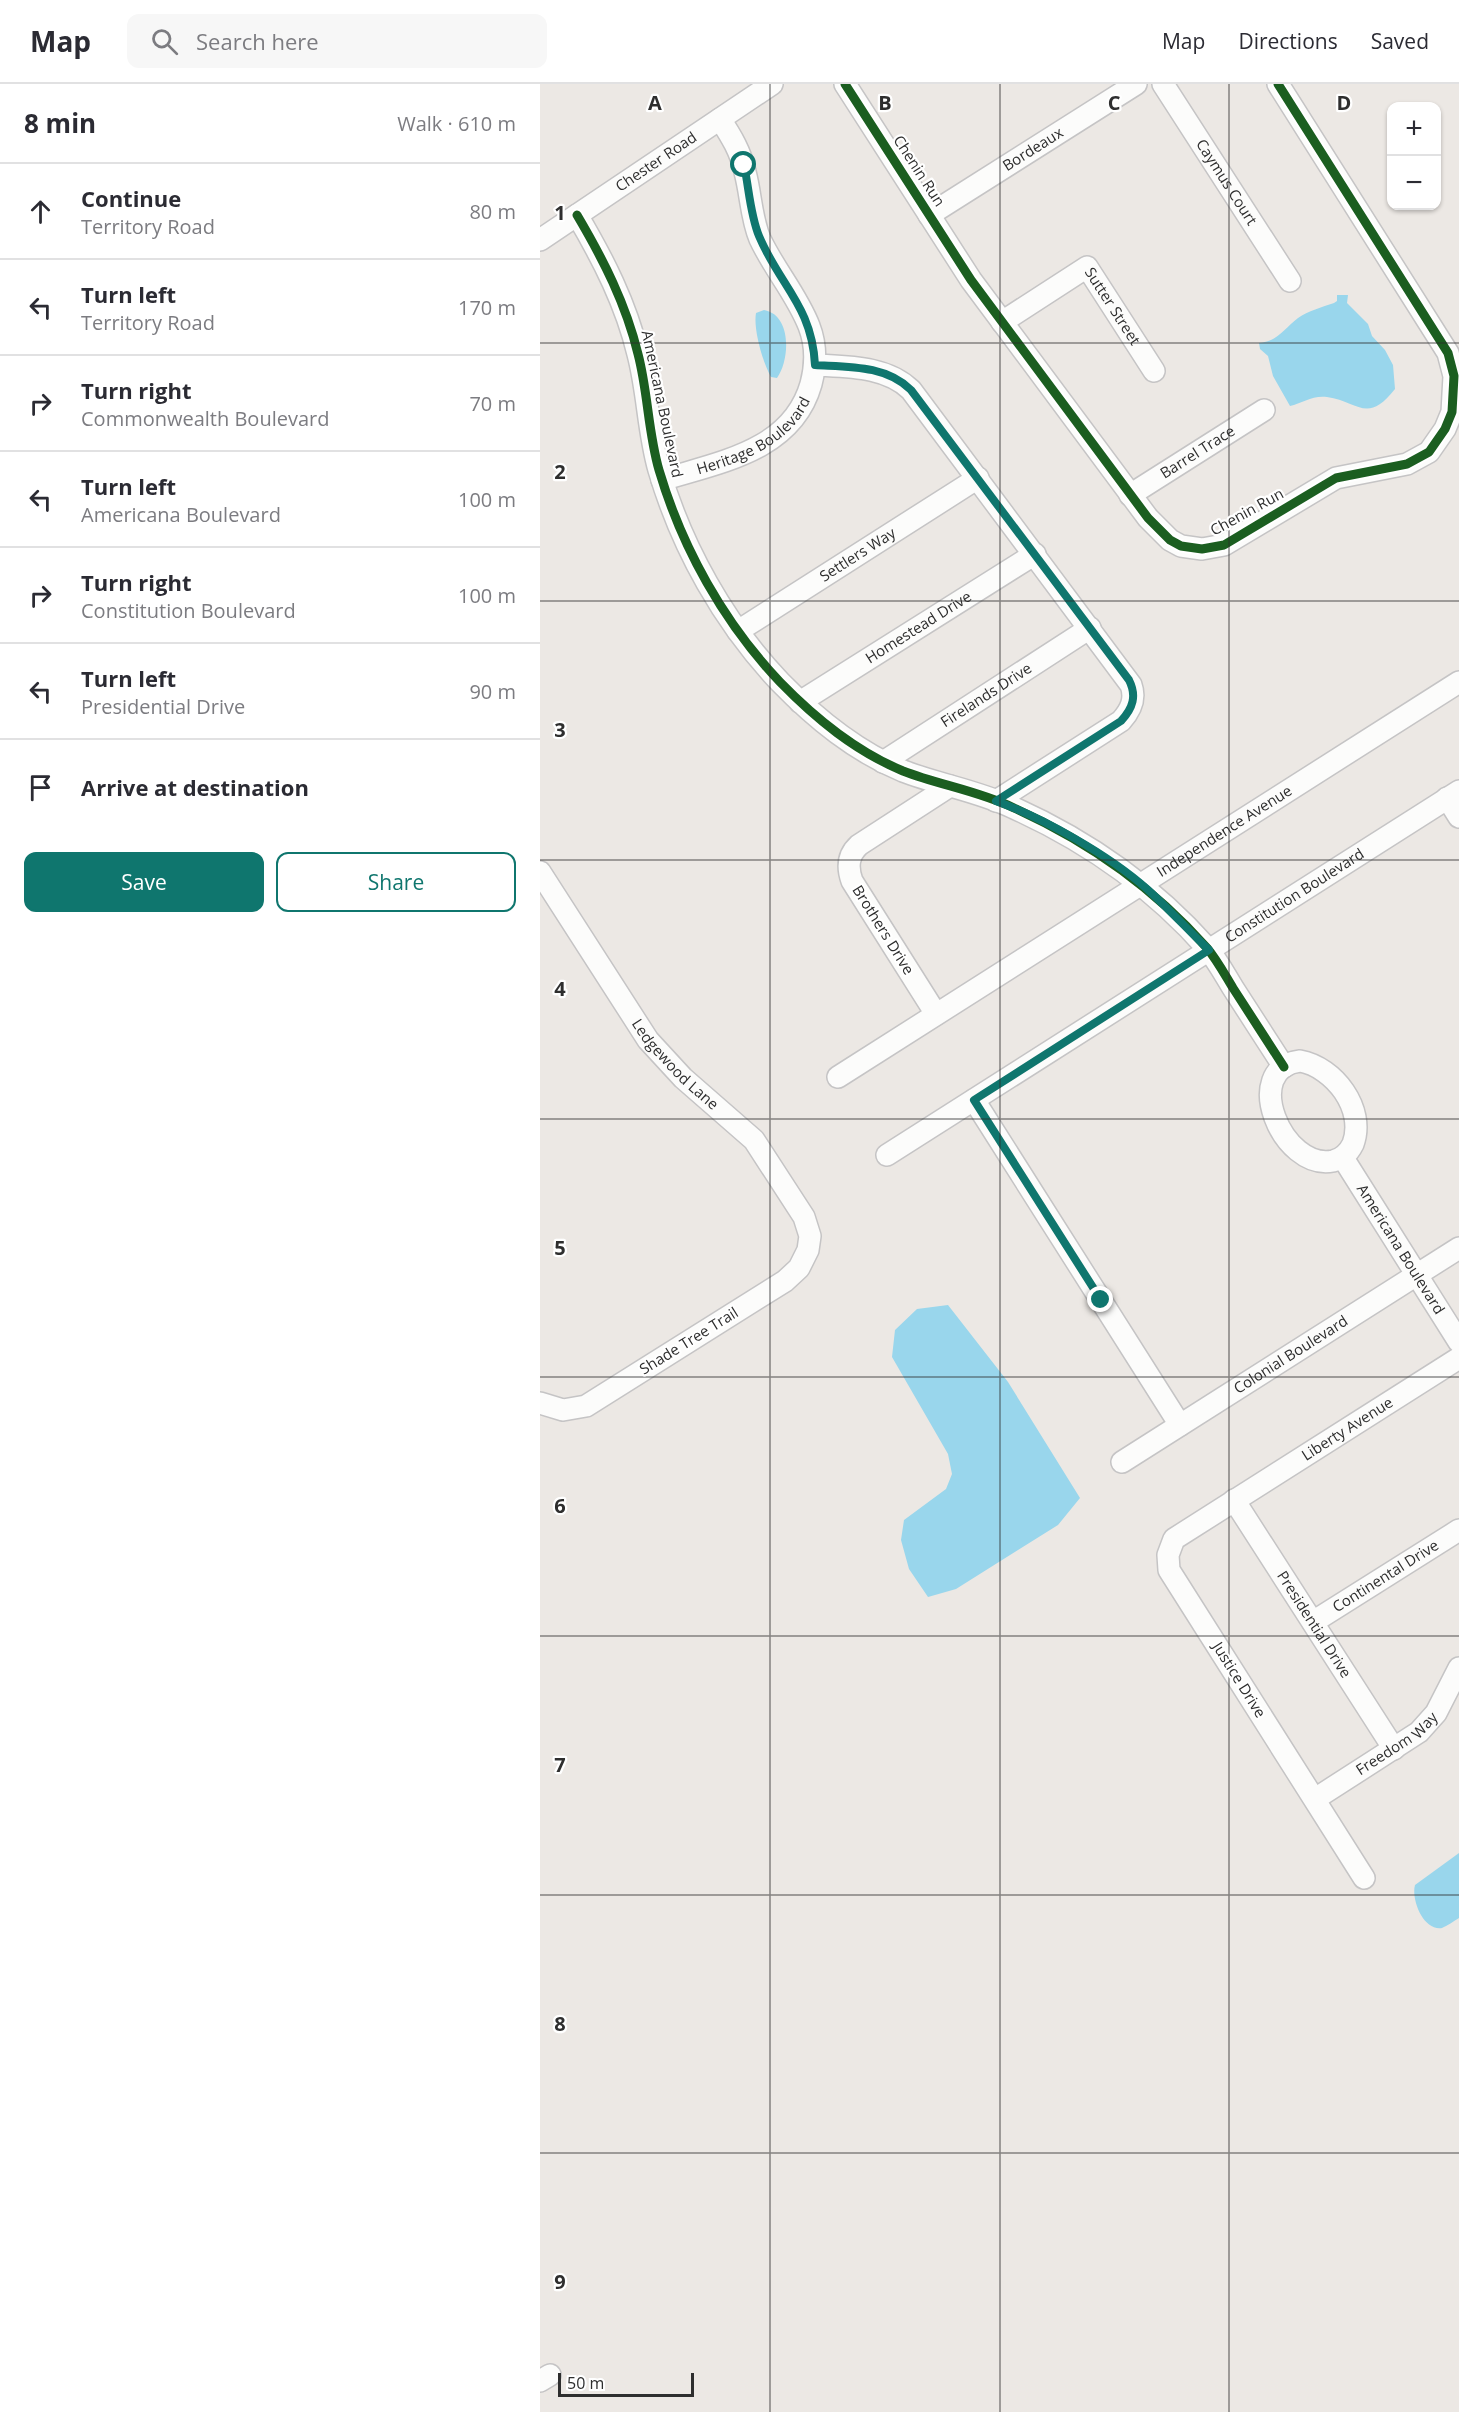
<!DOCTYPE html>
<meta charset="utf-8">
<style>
body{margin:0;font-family:"Open Sans",sans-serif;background:#f7f7f7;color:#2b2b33}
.controls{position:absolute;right:18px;top:18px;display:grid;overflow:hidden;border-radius:12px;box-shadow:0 2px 4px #0004}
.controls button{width:54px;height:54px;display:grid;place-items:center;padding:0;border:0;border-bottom:2px solid #e1e1e2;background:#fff;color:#2b2b33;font:30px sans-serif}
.scale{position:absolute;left:18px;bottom:15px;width:136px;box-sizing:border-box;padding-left:6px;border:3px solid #2e2e2e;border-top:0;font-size:16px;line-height:21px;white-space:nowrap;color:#2e2e2e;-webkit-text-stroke:4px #fff;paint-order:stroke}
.stop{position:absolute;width:18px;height:18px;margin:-14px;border:4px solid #0f766e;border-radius:50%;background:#fff}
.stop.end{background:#0f766e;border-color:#fff;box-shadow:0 2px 6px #0008}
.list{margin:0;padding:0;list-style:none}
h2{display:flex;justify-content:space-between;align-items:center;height:78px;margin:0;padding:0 24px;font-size:26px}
h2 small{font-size:20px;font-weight:400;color:#7c7c81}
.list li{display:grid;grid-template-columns:39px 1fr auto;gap:18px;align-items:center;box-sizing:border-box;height:96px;padding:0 24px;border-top:2px solid #e1e1e2}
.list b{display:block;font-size:22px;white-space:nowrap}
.list p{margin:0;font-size:20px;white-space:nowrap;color:#7c7c81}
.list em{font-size:20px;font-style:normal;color:#7c7c81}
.actions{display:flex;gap:12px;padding:18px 24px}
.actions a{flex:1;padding:14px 0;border:2px solid #0f766e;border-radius:12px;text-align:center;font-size:21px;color:#0f766e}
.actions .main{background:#0f766e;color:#fff}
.icon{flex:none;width:33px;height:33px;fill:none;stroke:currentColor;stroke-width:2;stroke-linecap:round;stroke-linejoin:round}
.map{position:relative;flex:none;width:919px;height:2328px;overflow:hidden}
header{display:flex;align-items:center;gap:36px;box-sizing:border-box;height:84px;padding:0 30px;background:#fff;border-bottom:2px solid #e1e1e2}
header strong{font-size:28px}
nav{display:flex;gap:33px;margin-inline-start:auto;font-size:21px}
.search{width:420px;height:54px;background:#f7f7f7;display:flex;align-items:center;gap:15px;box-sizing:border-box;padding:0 21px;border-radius:12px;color:#7c7c81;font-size:22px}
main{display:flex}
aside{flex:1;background:#fff}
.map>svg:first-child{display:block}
</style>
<header>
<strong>Map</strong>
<div class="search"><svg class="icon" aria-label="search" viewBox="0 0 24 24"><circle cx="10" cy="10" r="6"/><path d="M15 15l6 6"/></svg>Search here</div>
<nav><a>Map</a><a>Directions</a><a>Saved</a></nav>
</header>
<main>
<aside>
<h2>8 min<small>Walk · 610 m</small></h2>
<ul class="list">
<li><svg class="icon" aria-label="ahead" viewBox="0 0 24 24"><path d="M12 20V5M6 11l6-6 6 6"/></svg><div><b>Continue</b><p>Territory Road</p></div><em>80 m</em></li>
<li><svg class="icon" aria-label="left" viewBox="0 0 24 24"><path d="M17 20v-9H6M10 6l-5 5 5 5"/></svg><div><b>Turn left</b><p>Territory Road</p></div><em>170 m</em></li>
<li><svg class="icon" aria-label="right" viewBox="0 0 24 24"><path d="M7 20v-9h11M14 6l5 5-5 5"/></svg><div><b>Turn right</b><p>Commonwealth Boulevard</p></div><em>70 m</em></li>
<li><svg class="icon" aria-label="left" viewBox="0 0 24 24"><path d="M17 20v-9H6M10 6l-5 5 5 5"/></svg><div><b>Turn left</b><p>Americana Boulevard</p></div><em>100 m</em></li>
<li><svg class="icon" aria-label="right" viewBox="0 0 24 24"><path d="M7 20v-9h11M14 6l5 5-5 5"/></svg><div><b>Turn right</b><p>Constitution Boulevard</p></div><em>100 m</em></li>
<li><svg class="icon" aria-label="left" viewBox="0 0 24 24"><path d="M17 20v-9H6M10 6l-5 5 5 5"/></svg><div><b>Turn left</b><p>Presidential Drive</p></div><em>90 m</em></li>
<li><svg class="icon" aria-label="arrive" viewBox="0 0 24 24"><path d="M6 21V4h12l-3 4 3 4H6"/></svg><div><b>Arrive at destination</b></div></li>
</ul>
<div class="actions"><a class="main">Save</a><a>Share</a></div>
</aside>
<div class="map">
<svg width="919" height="2328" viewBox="0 0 919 2328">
<rect width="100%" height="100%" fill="#ece8e4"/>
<path fill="#99d6ec" d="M797,211h11l-1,8 21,21 4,12 13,14 8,15 2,24c-28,36 -37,12 -68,8 -14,-2 -25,6 -37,9l-17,-30 -5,-20 -8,-7 -1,-6c18,-1 26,-15 39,-25 10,-7 24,-11 36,-15l3,-2z
M224,226c28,5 26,50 13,68l-6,-1c-8,-14 -18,-48 -15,-64z
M408,1221l60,77 72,116 -22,27 -102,64 -28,8 -19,-28 -8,-29 3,-20 42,-31 6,-15 -4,-20 -56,-97 3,-27 22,-21z
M919,1769v65c-5,3 -12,8 -17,10 -19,3 -31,-29 -27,-43z"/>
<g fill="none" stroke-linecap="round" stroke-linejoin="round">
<defs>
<g id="minor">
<path d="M305,0l126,196 177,238 22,22 11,6 21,3 22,-4 112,-67 71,-14 22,-12 16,-23 7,-17 2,-36 -6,-23 -170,-269"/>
<path id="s1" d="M623,0l127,197"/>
<path d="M37,131c26,44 49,89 61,139 10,38 10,78 21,116 23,78 65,153 121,212 36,37 75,69 123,89 36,14 76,20 111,37 73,33 140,80 193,140 10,12 18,27 26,40 17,26 34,53 51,79"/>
<path id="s2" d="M389,131l207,-131"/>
<path id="s3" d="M0,156l232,-156"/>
<path id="s4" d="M462,238l85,-55 67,104"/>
<path d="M275,281c33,2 71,1 96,25l220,295c5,14 0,25 -10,36l-125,80"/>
<path id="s5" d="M122,396c58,-18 130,-29 149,-96 5,-19 5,-40 -2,-58 -12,-31 -35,-57 -49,-87 -9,-21 -9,-45 -15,-67 -4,-20 -14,-36 -25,-53"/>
<path id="s6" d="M590,411l134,-85"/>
<path id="s7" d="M198,547l240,-153"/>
<path id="s8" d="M260,618l235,-148"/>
<path id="s9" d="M343,678l207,-134"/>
<path d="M907,714l12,19"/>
<path id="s10" d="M0,788l108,168 35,38 71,62 50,77 6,19 -2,14 -9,18 -14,13 -199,125 -23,4 -23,-7"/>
<path d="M396,930l-84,-133c-5,-14 -4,-26 7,-36l91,-59"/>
<path d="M760,977c34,6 66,48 53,83 -4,8 -11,15 -20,17 -51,10 -93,-93 -33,-100z"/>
<path id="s11" d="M298,993l621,-395"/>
<path d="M434,1016l206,325"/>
<path id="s12" d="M347,1071l572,-364"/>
<path id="s13" d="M803,1074l116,184"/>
<path id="s14" d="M582,1378l337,-214"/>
<path id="s15" d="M694,1416l160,249"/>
<path id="s16" d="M773,1538l146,-92"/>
<path id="s17" d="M775,1715l104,-67 17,-19 23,-45"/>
<path id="s18" d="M824,1794l-195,-308 -1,-15 6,-16 285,-181"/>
<path d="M0,2297l10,-6"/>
</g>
</defs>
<use href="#minor" stroke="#c5c4c5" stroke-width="24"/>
<use href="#minor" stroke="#fcfcfb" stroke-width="21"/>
<defs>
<path id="cycleway" d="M305,0l126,196 177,238 22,22 11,6 21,3 22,-4 112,-67 71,-14 22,-12 16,-23 7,-17 2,-36 -6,-23 -170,-269
M37,131c26,44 49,89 61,139 10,38 10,78 21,116 23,78 65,153 121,212 36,37 75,69 123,89 36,14 76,20 111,37 73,33 140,80 193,140 10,12 18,27 26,40 17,26 34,53 51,79"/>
</defs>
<use href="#cycleway" stroke="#fff" stroke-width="13"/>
<use href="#cycleway" stroke="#1b5e20" stroke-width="9"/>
</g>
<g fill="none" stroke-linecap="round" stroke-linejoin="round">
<path stroke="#0f766e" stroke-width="8" d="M204,81c5,23 6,49 15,71 21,50 53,70 56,129 33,2 71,0 96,25l218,290c8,16 4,28 -8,41l-125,80c47,17 113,54 151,88 21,19 41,41 62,61l-235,150 127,200"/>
</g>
<path fill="none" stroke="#2e2e2e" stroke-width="1.5" stroke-opacity="0.55" d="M230,0v2328M460,0v2328M689,0v2328M0,259h919M0,517h919M0,776h919M0,1035h919M0,1293h919M0,1552h919M0,1811h919M0,2069h919"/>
<g text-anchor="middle" stroke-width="4.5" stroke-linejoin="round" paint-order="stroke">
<g font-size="15" fill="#2e2e2e" stroke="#fff">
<text dy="5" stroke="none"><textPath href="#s2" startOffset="123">Bordeaux</textPath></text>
<text dy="5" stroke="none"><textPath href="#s3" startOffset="140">Chester Road</textPath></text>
<text transform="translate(379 87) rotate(57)" y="5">Chenin Run</text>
<text dy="5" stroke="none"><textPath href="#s1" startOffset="117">Caymus Court</textPath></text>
<text dy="5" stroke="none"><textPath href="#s4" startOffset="148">Sutter Street</textPath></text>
<text transform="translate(122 320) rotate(78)" y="5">Americana Boulevard</text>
<text dy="5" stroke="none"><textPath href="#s5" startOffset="104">Heritage Boulevard</textPath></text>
<text dy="5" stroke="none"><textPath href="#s6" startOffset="80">Barrel Trace</textPath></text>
<text transform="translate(707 428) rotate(-29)" y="5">Chenin Run</text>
<text dy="5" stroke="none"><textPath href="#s7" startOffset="142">Settlers Way</textPath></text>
<text dy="5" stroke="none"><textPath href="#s8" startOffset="140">Homestead Drive</textPath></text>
<text dy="5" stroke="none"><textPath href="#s9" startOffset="123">Firelands Drive</textPath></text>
<text dy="5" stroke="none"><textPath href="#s11" startOffset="458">Independence Avenue</textPath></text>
<text dy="5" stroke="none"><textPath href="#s12" startOffset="483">Constitution Boulevard</textPath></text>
<text transform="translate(343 846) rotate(58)" y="5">Brothers Drive</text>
<text dy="5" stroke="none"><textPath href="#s10" startOffset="236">Ledgewood Lane</textPath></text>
<text dy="5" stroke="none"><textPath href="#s13" startOffset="108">Americana Boulevard</textPath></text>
<text transform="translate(149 1257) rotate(-32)" y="5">Shade Tree Trail</text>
<text dy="5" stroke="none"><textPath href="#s14" startOffset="200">Colonial Boulevard</textPath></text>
<text dy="5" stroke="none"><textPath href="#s18" startOffset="602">Liberty Avenue</textPath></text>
<text dy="5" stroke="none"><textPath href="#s16" startOffset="86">Continental Drive</textPath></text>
<text dy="5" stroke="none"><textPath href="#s15" startOffset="148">Presidential Drive</textPath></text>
<text transform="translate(699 1596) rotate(58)" y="5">Justice Drive</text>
<text dy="5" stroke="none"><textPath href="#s17" startOffset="99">Freedom Way</textPath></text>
</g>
</g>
<g font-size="20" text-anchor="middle" font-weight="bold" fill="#2e2e2e" stroke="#fff" stroke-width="4.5" stroke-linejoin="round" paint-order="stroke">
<text x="115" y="26">A</text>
<text x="345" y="26">B</text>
<text x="574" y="26">C</text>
<text x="804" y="26">D</text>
<text x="20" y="136">1</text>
<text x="20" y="395">2</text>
<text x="20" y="653">3</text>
<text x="20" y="912">4</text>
<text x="20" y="1171">5</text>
<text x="20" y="1429">6</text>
<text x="20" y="1688">7</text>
<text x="20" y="1947">8</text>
<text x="20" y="2205">9</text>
</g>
</svg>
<div class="controls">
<button>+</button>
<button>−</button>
</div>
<div class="scale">50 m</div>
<div class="stop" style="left:204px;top:81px"></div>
<div class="stop end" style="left:561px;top:1216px"></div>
</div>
</main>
